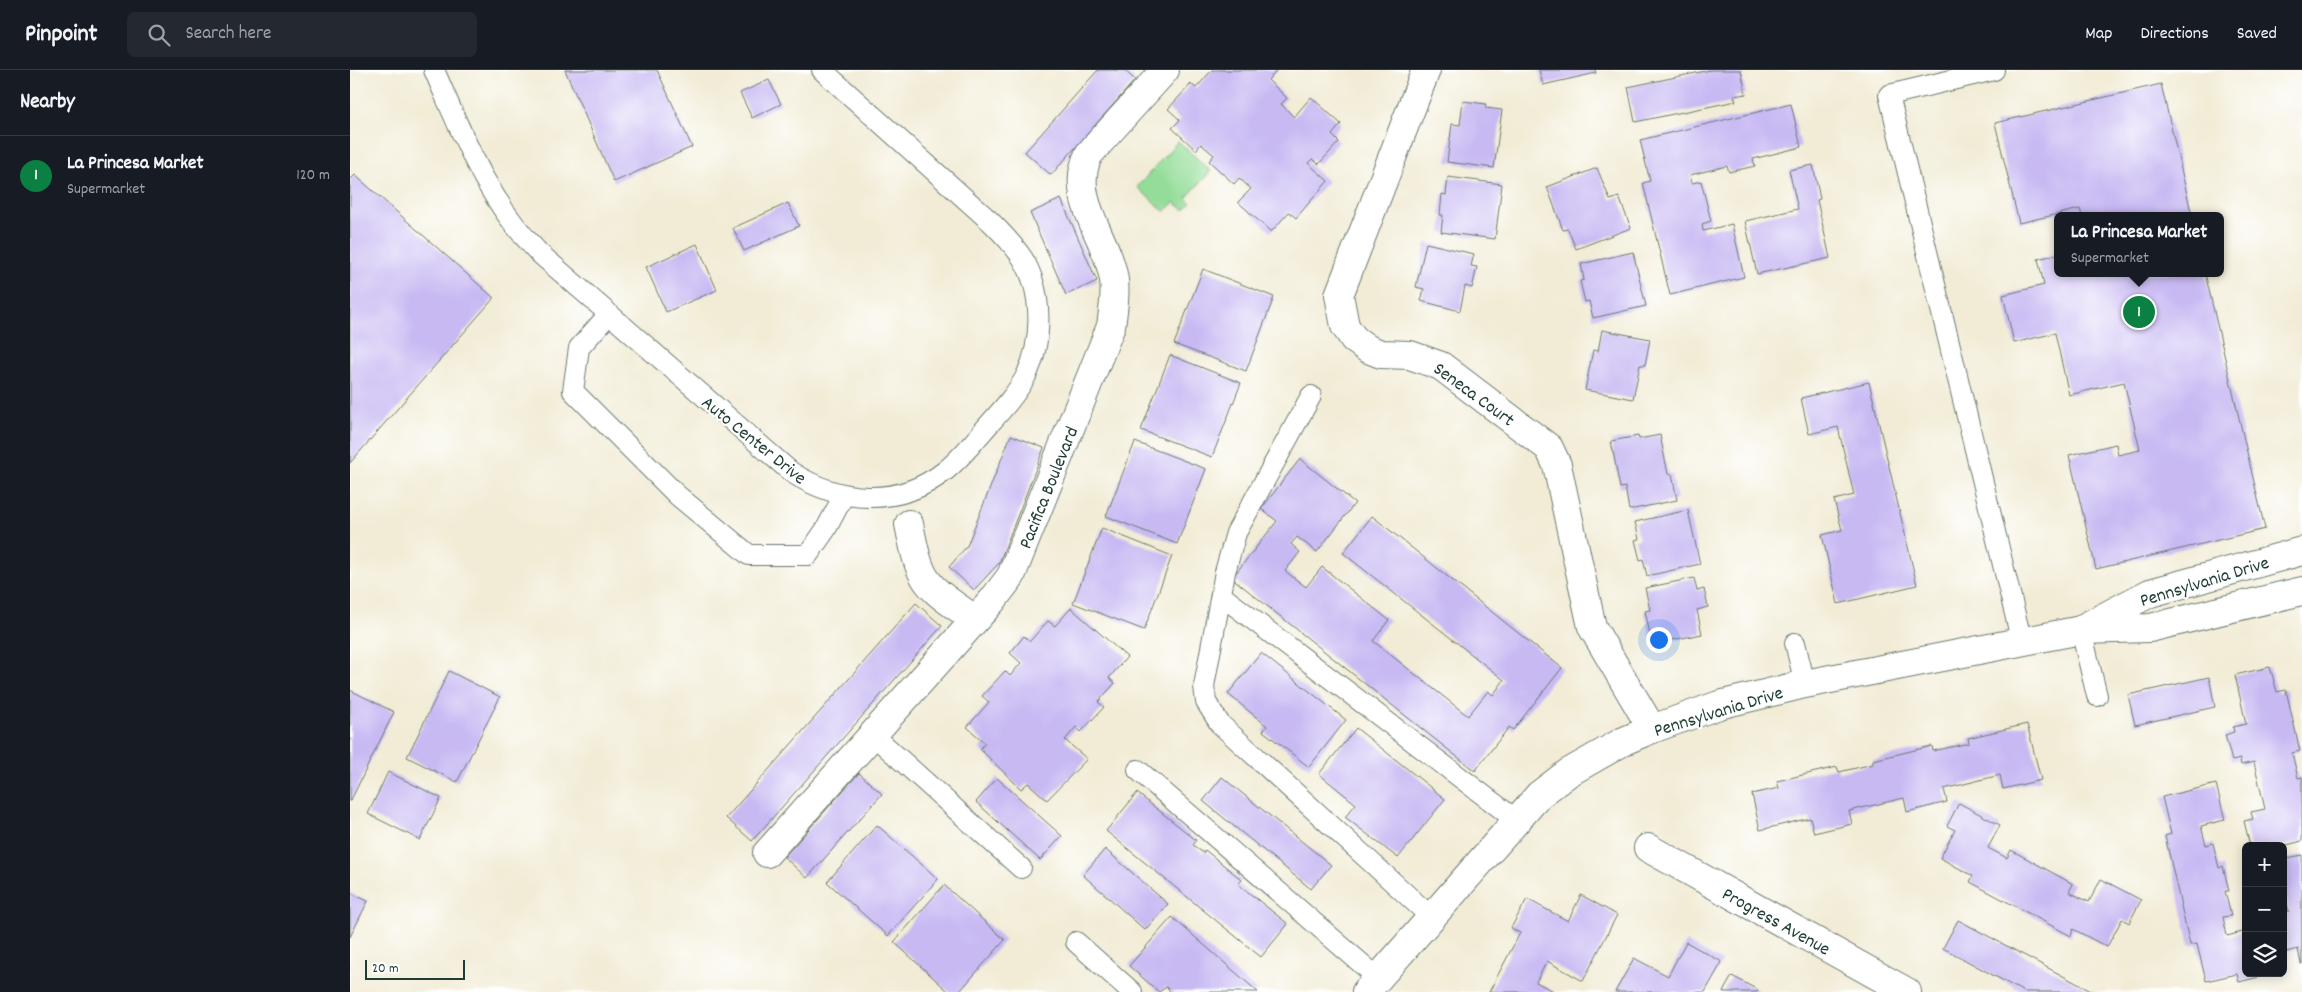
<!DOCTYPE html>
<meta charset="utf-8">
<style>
body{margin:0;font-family:Dekko,sans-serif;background:#242831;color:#f1f3f6}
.controls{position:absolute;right:15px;bottom:15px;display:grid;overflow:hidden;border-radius:8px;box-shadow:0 2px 12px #0003}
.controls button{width:45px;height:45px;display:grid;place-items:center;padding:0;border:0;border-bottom:1px solid #363941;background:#171b24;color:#f1f3f6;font:25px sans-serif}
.scale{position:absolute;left:15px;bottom:12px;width:100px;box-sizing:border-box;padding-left:5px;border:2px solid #1f3d34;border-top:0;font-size:14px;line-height:18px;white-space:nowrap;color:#1f3d34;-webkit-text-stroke:4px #fff;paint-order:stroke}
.you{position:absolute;left:1308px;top:569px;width:18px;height:18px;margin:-12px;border:4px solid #fff;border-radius:50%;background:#1a73e8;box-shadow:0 0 0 8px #1a73e833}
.badge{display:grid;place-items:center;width:32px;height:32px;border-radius:50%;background:#0b8043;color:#fff;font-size:16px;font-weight:700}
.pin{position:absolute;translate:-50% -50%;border:2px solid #fff;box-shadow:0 1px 5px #0006}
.popup{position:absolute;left:1704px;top:142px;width:170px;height:65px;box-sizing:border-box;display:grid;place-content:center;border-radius:8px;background:#171b24;filter:drop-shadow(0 1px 4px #0005);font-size:16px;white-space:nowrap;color:#9ea1a6}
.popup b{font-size:19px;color:#f1f3f6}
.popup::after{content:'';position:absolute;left:50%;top:100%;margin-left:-10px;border:10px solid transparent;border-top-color:#171b24}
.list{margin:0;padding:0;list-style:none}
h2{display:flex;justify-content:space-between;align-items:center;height:65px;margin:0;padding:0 20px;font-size:21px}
h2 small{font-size:16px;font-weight:400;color:#9ea1a6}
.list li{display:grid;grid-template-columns:32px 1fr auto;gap:15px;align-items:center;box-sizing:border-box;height:80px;padding:0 20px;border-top:1px solid #363941}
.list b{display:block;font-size:19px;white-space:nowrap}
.list p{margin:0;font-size:16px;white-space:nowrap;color:#9ea1a6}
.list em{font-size:16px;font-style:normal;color:#9ea1a6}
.icon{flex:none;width:28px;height:28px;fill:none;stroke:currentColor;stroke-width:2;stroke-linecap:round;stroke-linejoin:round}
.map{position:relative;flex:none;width:1952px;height:922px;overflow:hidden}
header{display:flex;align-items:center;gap:30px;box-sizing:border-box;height:70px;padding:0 25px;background:#171b24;border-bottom:1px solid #363941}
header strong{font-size:24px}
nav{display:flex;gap:28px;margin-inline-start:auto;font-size:18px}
.search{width:350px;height:45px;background:#242831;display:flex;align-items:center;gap:12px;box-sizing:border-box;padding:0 18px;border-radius:8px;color:#9ea1a6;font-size:19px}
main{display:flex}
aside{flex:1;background:#171b24}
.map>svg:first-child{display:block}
</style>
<header>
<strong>Pinpoint</strong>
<div class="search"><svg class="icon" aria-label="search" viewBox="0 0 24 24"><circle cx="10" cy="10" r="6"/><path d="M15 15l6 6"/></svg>Search here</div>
<nav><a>Map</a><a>Directions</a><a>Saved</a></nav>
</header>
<main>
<aside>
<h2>Nearby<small></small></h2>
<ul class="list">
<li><span class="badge">1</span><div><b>La Princesa Market</b><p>Supermarket</p></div><em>120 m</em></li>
</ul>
</aside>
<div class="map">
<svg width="1952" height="922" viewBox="0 0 1952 922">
<rect width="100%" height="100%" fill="#fff"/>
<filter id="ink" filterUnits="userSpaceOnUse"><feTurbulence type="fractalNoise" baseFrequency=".02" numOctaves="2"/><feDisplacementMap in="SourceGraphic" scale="10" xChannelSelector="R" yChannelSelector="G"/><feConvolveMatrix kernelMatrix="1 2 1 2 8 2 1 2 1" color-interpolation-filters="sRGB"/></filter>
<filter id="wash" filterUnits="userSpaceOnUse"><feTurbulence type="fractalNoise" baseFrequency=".0096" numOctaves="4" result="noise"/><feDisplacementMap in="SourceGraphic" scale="20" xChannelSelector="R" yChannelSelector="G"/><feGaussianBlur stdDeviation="1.12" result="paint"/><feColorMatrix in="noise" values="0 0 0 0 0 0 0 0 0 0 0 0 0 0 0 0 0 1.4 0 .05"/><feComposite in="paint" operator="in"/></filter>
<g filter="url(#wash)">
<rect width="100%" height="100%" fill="#f2ecd6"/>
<path fill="#94dd99" stroke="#5a8d66" d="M828,71l33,30 -25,27 5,5 -7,7 -10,-8 -9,10 -28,-25z"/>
<g id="blocks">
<path fill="#c8b9f3" d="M215,0h92l35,77 -78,35z
M748,0h26l11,10 -84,95 -26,-23z
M862,0h65l-9,10 19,18 -6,6 13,13 17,-20 30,27 -9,11 7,7 -20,22 -7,-5 -4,4 20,18 -32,37 -7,-6 -18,20 -33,-30 13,-13 -12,-11 -5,6 -25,-23 5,-6 -13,-11 -5,6 -24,-22 8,-8 -12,-11 23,-25 5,4z
M1189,0h56l1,3 -53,12z
M1360,0h31l5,24 -12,2 2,5 -101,21 -7,-35z
M419,10l12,24 -29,14 -12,-25z
M1811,14l31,132h-110l-2,-7 -61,14 -24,-100z
M1113,31l23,3 -1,4 17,2 -8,58 -47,-6 5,-38 8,1z
M1441,34l10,43 -48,12 2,7 -26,6 -2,-6 -37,9 2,8 9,-2 10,40 -9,3 1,7 29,-7 12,53 -74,18 -27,-112 7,-2 -10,-41z
M1463,95l7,34 -3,1 13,58 -73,16 -12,-53 53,-12 -9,-39z
M1247,98l13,32 9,-3 12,31 -55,21 -8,-20 -5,1 -16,-43z
M5,105l139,123 -144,165v-283z
M1098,107l54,7 -7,55 -54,-7 2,-17h-3l2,-21 4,1z
M711,129l36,82 -31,14 -36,-82z
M438,133l11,23 -55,25 -11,-23z
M1076,173l48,11 -3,12 6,1 -5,21 -7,-2 -5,25 -39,-10 3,-12 -8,-2z
M347,174l20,46 -51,22 -20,-45z
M1283,182l13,54 -53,12 -4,-17 -4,1 -5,-21 4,-1 -3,-16z
M1708,184v19h147l60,256 -169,40 -27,-114 47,-11 2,11 22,-5 -16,-68 -55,13 -14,-62 -41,10 -11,-48 41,-10 -6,-26z
M853,199l71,28 -28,74 -72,-27z
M1252,260l48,9 -5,26h-5l-7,34 -48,-9 8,-40 5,1z
M820,285l71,28 -29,74 -71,-27z
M1519,312l48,203 -79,19 -16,-69 20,-5 -8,-30 20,-5 -16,-68 -29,7 -8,-36z
M661,365l33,13 -45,115 -25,27 -25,-23 18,-21z
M1310,365l8,39h4l5,26 -48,10 -4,-23 -5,1 -9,-47 27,-5 1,3z
M785,372l71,27 -29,75 -71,-28z
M950,389l55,44 -38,49 -20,-15 -6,7 9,8 -15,19 21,16 16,-20 67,53 -16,21 95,75 20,-25 5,4 11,-15 -161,-127 29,-37 190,152 -49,62 -4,-3 -34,44 -243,-193 45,-57 -16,-12z
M1338,440l12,54 -53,12 -4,-17 -3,1 -5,-20 4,-1 -4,-17z
M752,458l70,28 -28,74 -71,-27z
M1344,508l3,13 7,-2 4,18 -11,3 5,24 -50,10 -7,-33 5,-1 -5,-22z
M566,533l26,23 -190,215 -26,-23z
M721,538l56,49 -18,21 6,5 -17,19 6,5 -23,25 -5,-5 -11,13 22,19 -40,41 -19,-17 -7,6 -41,-40 5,-6 -18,-16 22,-25 -7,-6 23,-25 5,5 11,-13 -11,-10 14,-17 6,5 18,-20 7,5z
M911,583l85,67 -37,47 -46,-36 4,-5 -39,-32z
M1920,597l7,25 9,-2 14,61 -8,2 6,25 4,-1v64l-19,5h-33l-6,-25 9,-2 -2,-7 14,-3 -11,-47 -13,3 -1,-6 -8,2 -7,-26 9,-3 -1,-5 13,-3 -11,-49z
M99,601l51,26 -43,85 -50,-25z
M1859,607l6,30 -80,18 -7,-30z
M0,620l44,22 -44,90z
M1677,654l14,56 -38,9 -3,-14 -56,14 3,13 -40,10 -3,-14 -55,13 3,13 -38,9 -4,-15 -50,12 -8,-36 27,-6 -2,-7 60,-14 2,5 34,-8v-4l59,-14 1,5 36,-8 -1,-5z
M1006,658l89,71 -47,59 -53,-41 11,-13 -37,-30z
M38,702l53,26 -21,42 -52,-26z
M509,703l23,21 -75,84 -23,-21z
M872,707l109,88 -20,24 -108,-88z
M647,708l65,58 -22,24 -64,-58z
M1866,714l9,36 -24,6 5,19 7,-2 6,25 4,-2 6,25h-4l6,25 -8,1 4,19 19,-5v42h16l1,3 -24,6 -2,-8 -31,7 -9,-37 -7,1 -25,-109 6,-2 -9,-37z
M787,723l59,47 -3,5 10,8 2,-3 37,30 -4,4 50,40 -27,33 -155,-126z
M1609,733l41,22 -12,23 19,10 4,-8 62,34 -4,8 20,10 12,-23 40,21 -12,23 -7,-4 -15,28 -34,-18 -2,7 -101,-54 3,-6 -33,-18 15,-28 -8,-4z
M527,755l61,54 -50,57 -61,-54z
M755,779l63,55 -23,26 -62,-55z
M1952,785v109h-1l-3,-15 -12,3 -3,-10v-30l6,-1 -6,-24v-28z
M594,815l61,55 -46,52h-10l-55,-50z
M0,823l18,8 -18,36z
M1231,825l36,20 -34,66 -36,-20 -11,21 19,10h-66l31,-59 -9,-5 16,-29 41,22z
M822,847l86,75h-87l-5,-5 -7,5 -30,-26z
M1608,850l135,72h-69l-81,-44z
M1336,872l36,20 -17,30h-90l19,-34 34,18z
M1382,906l26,14 -1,2h-34z"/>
</g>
</g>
<g filter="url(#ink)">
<use href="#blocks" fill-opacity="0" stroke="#697a6d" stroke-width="1"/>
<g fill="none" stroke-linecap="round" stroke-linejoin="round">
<defs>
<path id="lane" d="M84,0c30,68 52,129 105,183l252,219c48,31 107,36 154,-1 15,-12 27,-27 39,-41 15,-17 32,-35 42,-54 17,-35 17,-84 -3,-117 -9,-14 -20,-25 -32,-37l-169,-152
M1644,0l-105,25 133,548
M259,244l-30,34 -6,43 104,104 72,60h59l18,-26 18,-34
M961,326l-75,137 -11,39 -21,114 2,16 14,22 211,193
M872,526l294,224
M1731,560l16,66
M1445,573l10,41
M522,664l149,134
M788,700l240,208
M726,872l56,50"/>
<path id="street" d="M1076,0l-87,225 6,31 9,13 14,10 13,5 29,1 31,11 108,82 8,17 35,162 60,102
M559,454c12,61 15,60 65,95
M1298,778l259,144
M417,783l225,-252 19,-25 100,-250c2,-15 5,-31 3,-46 -6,-43 -47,-82 -25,-126l76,-84"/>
<path id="secondary" d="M1735,557l65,-34 152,-42
M1016,922l173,-197 29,-22 56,-32 28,-12 67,-24 86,-21 276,-54 69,-2 152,-37"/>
</defs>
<use href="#lane" stroke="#697a6d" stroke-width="22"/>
<use href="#street" stroke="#697a6d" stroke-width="30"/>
<use href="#secondary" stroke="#697a6d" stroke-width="30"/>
<use href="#lane" stroke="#fff" stroke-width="20"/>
<use href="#street" stroke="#fff" stroke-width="28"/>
<use href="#secondary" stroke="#fff" stroke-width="28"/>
</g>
</g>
<g text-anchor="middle" stroke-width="4.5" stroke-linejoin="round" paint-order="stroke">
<g font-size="19" fill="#1f3d34" stroke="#fff">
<text transform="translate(1125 323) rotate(36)" y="7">Seneca Court</text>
<text transform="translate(405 369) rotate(39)" y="7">Auto Center Drive</text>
<text transform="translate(697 417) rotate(-68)" y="7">Pacifica Boulevard</text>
<text transform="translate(1854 510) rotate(-17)" y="7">Pennsylvania Drive</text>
<text transform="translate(1368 640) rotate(-17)" y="7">Pennsylvania Drive</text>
<text transform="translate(1427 850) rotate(29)" y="7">Progress Avenue</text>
</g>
</g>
</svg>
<div class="controls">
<button>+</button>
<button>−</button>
<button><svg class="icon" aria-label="layers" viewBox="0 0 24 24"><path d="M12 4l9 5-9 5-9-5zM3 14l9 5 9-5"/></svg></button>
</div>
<div class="scale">20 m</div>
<div class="you"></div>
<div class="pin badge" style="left:1789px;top:242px">1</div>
<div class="popup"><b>La Princesa Market</b>Supermarket</div>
</div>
</main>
